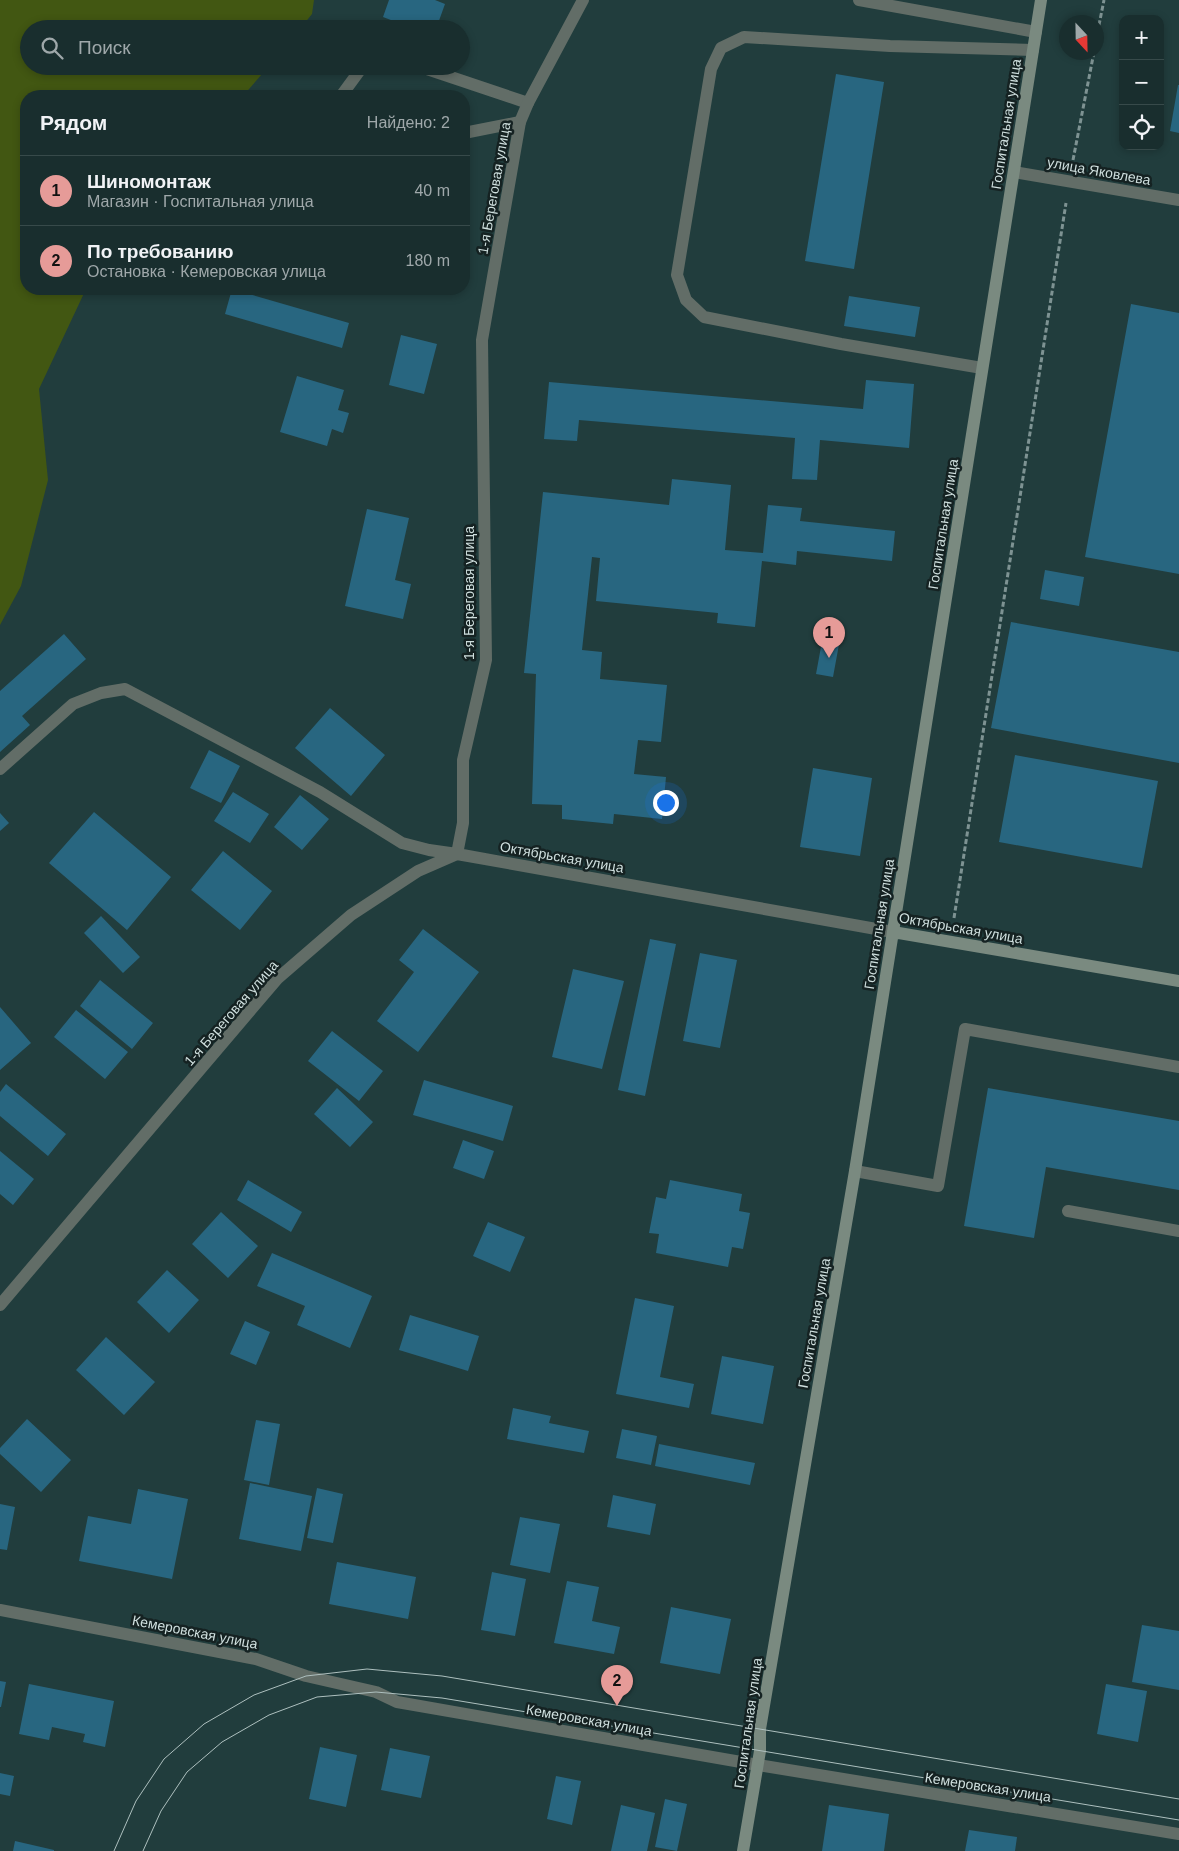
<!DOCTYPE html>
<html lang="ru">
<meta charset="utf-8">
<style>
body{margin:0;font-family:Helvetica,sans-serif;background:#223636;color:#f1f3f6}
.controls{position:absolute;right:15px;top:15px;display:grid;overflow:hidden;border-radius:10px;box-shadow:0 2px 8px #0003}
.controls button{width:45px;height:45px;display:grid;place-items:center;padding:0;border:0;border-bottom:1px solid #374a4a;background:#192e2e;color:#f1f3f6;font:25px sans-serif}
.compass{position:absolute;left:1059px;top:15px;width:45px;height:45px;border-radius:50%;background:#192e2e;box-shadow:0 2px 8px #0003;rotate:158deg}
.you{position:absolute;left:665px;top:802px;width:18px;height:18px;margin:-12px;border:4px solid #fff;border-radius:50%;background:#1a73e8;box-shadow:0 0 0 8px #1a73e833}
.badge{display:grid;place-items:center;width:32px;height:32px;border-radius:50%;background:#e69b98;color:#111;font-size:16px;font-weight:700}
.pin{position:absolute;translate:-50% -41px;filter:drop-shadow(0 1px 2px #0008)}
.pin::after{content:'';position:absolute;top:26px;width:18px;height:15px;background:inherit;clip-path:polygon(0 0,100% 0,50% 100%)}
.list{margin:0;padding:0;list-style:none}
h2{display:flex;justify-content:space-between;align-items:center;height:65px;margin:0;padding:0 20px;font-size:21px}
h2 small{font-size:16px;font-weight:400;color:#9fa8aa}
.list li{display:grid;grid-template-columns:32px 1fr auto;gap:15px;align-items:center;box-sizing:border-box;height:70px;padding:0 20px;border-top:1px solid #374a4a}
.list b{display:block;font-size:19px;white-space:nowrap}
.list p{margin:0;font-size:16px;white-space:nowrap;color:#9fa8aa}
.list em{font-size:16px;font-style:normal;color:#9fa8aa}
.icon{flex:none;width:28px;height:28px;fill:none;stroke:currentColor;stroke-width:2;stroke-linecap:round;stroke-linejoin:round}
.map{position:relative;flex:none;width:1179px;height:1851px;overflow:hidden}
.search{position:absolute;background:#192e2e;box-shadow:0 2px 8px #0003;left:20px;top:20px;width:450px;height:55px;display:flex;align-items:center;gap:12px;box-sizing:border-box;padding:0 18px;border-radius:28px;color:#9fa8aa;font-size:19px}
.panel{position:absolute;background:#192e2e;box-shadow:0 2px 8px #0003;left:20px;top:90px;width:450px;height:205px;border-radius:20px}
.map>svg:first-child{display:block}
</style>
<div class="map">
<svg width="1179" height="1851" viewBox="0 0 1179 1851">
<rect width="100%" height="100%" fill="#213d3d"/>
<path fill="#425712" d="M0,0h314l-2,14 -12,15h-271v37h240l-26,30h-217v193h60l-47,100 9,91 -27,106 -21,39z"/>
<path fill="#286680" d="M389,0h46l10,4 -9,25h-22l-31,-12z
M836,74l48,8 -30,187 -49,-8z
M1178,85h1v48l-9,-2z
M232,289l117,34 -7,25 -117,-34z
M849,296l71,11 -5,30 -71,-11z
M1131,304l48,9v261l-94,-17z
M401,335l36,9 -13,50 -35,-9z
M297,376l47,14 -6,20 11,3 -6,20 -11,-4 -5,17 -47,-14z
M866,380l48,4 -5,64 -89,-8 -3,40 -25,-1 3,-41 -216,-18 -2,21 -33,-2 5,-57 314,27z
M672,479l59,6 -6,65 38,3 5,-48 34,3 -2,13 95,10 -3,30 -95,-10 -1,14 -34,-4 -7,66 -38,-4 1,-10 -122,-12 4,-43 -8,-1 -10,93 20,2 -2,27 67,6 -6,57 -23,-2 -4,34 32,3 -4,42 -48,-5 -1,10 -51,-5v-14l-30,-1 4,-130 -12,-1 19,-181 126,13z
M367,509l42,9 -14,62 16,4 -8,35 -58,-13z
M1045,570l39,7 -5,29 -39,-7z
M1011,622l168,30v111l-188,-35z
M64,634l22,25 -64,57 8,9 -30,27v-61z
M823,636l17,3 -7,38 -17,-3z
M330,708l55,47 -34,41 -56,-48z
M209,750l31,16 -19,37 -31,-15z
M1015,755l143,26 -16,87 -143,-26z
M813,768l59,10 -12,78 -60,-9z
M233,792l36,22 -19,29 -36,-22z
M300,795l29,24 -27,31 -28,-23z
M94,812l77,65 -44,53 -78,-67z
M0,813l9,10 -9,8z
M223,851l49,40 -32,39 -49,-40z
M101,916l39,41 -17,16 -39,-40z
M423,929l56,43 -61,80 -41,-31 37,-49 -15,-12z
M650,939l26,5 -31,152 -27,-6z
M700,953l37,7 -17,88 -37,-7z
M573,969l51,12 -22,88 -50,-12z
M100,980l53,43 -21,26 -52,-43z
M0,1007l31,36 -31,27z
M76,1010l52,42 -23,27 -51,-42z
M332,1031l51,40 -24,30 -51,-40z
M424,1080l89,26 -10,35 -90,-26z
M6,1084l60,50 -18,22 -48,-40v-24z
M337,1088l36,34 -23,25 -36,-33z
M988,1088l191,33v69l-133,-23 -12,71 -70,-12z
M463,1140l31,11 -10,28 -31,-11z
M0,1151l34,28 -21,26 -13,-11z
M248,1180l54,32 -11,20 -54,-32z
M670,1180l72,14 -3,17 11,2 -7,36 -11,-2 -4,20 -72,-14 3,-19 -10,-1 7,-36 10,2z
M221,1212l37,34 -30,32 -36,-34z
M488,1222l37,15 -15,35 -37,-16z
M272,1253l100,43 -22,52 -53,-23 8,-19 -48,-20z
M167,1270l32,30 -30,33 -32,-31z
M635,1298l39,8 -14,71 34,7 -5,24 -73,-14z
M410,1315l69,21 -11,35 -69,-21z
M245,1321l25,11 -14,33 -26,-11z
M106,1337l49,45 -31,33 -48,-45z
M722,1356l52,10 -11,58 -52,-10z
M513,1408l38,8 -2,7 40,8 -5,22 -77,-14z
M27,1419l44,41 -30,32 -41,-38v-6z
M256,1420l24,4 -11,61 -25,-5z
M622,1429l35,7 -6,29 -35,-7z
M659,1444l96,19 -5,22 -95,-19z
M250,1483l62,13 -11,55 -62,-12z
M317,1488l26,6 -10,49 -26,-5z
M138,1489l50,10 -16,80 -93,-18 9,-45 43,8z
M613,1495l43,9 -6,31 -43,-8z
M0,1504l15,3 -8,43 -7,-1z
M520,1517l40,7 -10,49 -40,-8z
M337,1562l79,15 -8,42 -79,-15z
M492,1572l34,7 -11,57 -34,-6z
M567,1581l32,6 -7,34 28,6 -6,27 -60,-11z
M671,1607l60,12 -11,55 -60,-11z
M1142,1625l37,6v59l-47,-8z
M0,1681l6,1 -5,25h-1z
M29,1684l85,17 -9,46 -22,-5 2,-8 -33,-7 -3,13 -30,-6z
M1106,1684l41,7 -9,51 -41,-8z
M320,1747l37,8 -11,52 -37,-8z
M390,1748l40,8 -9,42 -40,-8z
M0,1773l14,3 -4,20 -10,-2z
M556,1776l25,5 -9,44 -25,-6z
M665,1799l22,5 -10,47 -22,-4z
M621,1805l34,8 -8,38h-36z
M829,1805l60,9 -5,37h-62z
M969,1830l48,7 -2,14h-50z
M15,1841l39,9v1h-41z"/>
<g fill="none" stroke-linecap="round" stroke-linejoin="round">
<path stroke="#7e9393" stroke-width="3" stroke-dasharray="5 2.5" stroke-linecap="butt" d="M1096,40l8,-40
M1073,160l21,-108
M954,918l112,-715"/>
<path stroke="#626d67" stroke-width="12" d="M418,66l110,37
M341,96l22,-30
M464,133l56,-11
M982,368l-141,-24 -137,-27 -18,-17 -9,-25 34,-206 10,-21 23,-11 146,9 143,4
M855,1171l83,15 27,-157 214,38
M1068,1211l111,20"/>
<path stroke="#626d67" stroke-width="12" d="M859,0l177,32
M0,769l73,-65 28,-11 24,-4 195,103 82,51 27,7 28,4 436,78
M0,1305l277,-326 74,-64 67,-44 39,-17 6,-31v-63l23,-100 -4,-320 38,-218 8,-19 55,-103
M0,1610l256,49 50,17 70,16 21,10 361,63 421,69"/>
<path stroke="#626d67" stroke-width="12" d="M1014,172l165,28"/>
<path stroke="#7a8a80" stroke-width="12" d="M893,932l286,49
M743,1851l17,-100v-22l95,-558 186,-1171"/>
<path stroke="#aec0bf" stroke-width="1" d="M114,1851l22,-50 28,-42 40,-35 50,-29 52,-19 61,-7 75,7 737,123
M143,1851l18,-40 26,-39 35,-30 47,-27 48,-18 59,-5 66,6 737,122"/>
</g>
<g text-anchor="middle" stroke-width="5" stroke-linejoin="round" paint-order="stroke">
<g font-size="14" fill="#cfdfde" stroke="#152222">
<text transform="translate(1006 124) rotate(-81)" y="5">Госпитальная улица</text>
<text transform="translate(1099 171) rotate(10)" y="5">улица Яковлева</text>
<text transform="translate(494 188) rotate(-80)" y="5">1-я Береговая улица</text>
<text transform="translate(943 524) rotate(-81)" y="5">Госпитальная улица</text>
<text transform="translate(469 593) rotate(-90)" y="5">1-я Береговая улица</text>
<text transform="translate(562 857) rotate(10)" y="5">Октябрьская улица</text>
<text transform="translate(879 924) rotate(-81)" y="5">Госпитальная улица</text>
<text transform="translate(961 928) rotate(10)" y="5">Октябрьская улица</text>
<text transform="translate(231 1013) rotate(-49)" y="5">1-я Береговая улица</text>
<text transform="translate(814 1323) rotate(-80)" y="5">Госпитальная улица</text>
<text transform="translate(195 1632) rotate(11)" y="5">Кемеровская улица</text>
<text transform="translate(589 1720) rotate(10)" y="5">Кемеровская улица</text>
<text transform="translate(748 1723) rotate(-82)" y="5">Госпитальная улица</text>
<text transform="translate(988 1787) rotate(9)" y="5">Кемеровская улица</text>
</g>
</g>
</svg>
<div class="controls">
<button>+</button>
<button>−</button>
<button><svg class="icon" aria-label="locate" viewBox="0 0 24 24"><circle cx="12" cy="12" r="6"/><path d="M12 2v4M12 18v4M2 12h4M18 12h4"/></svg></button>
</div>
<svg class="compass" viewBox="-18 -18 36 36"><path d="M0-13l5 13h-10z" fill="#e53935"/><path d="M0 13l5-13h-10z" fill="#9fa8aa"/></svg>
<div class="you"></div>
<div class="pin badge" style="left:829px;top:658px">1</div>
<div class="pin badge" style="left:617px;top:1706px">2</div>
<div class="search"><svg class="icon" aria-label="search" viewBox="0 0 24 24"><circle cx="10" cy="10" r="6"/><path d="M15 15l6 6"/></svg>Поиск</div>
<section class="panel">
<h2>Рядом<small>Найдено: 2</small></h2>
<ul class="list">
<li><span class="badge">1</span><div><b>Шиномонтаж</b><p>Магазин · Госпитальная улица</p></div><em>40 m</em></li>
<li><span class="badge">2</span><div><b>По требованию</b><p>Остановка · Кемеровская улица</p></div><em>180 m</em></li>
</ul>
</section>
</div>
